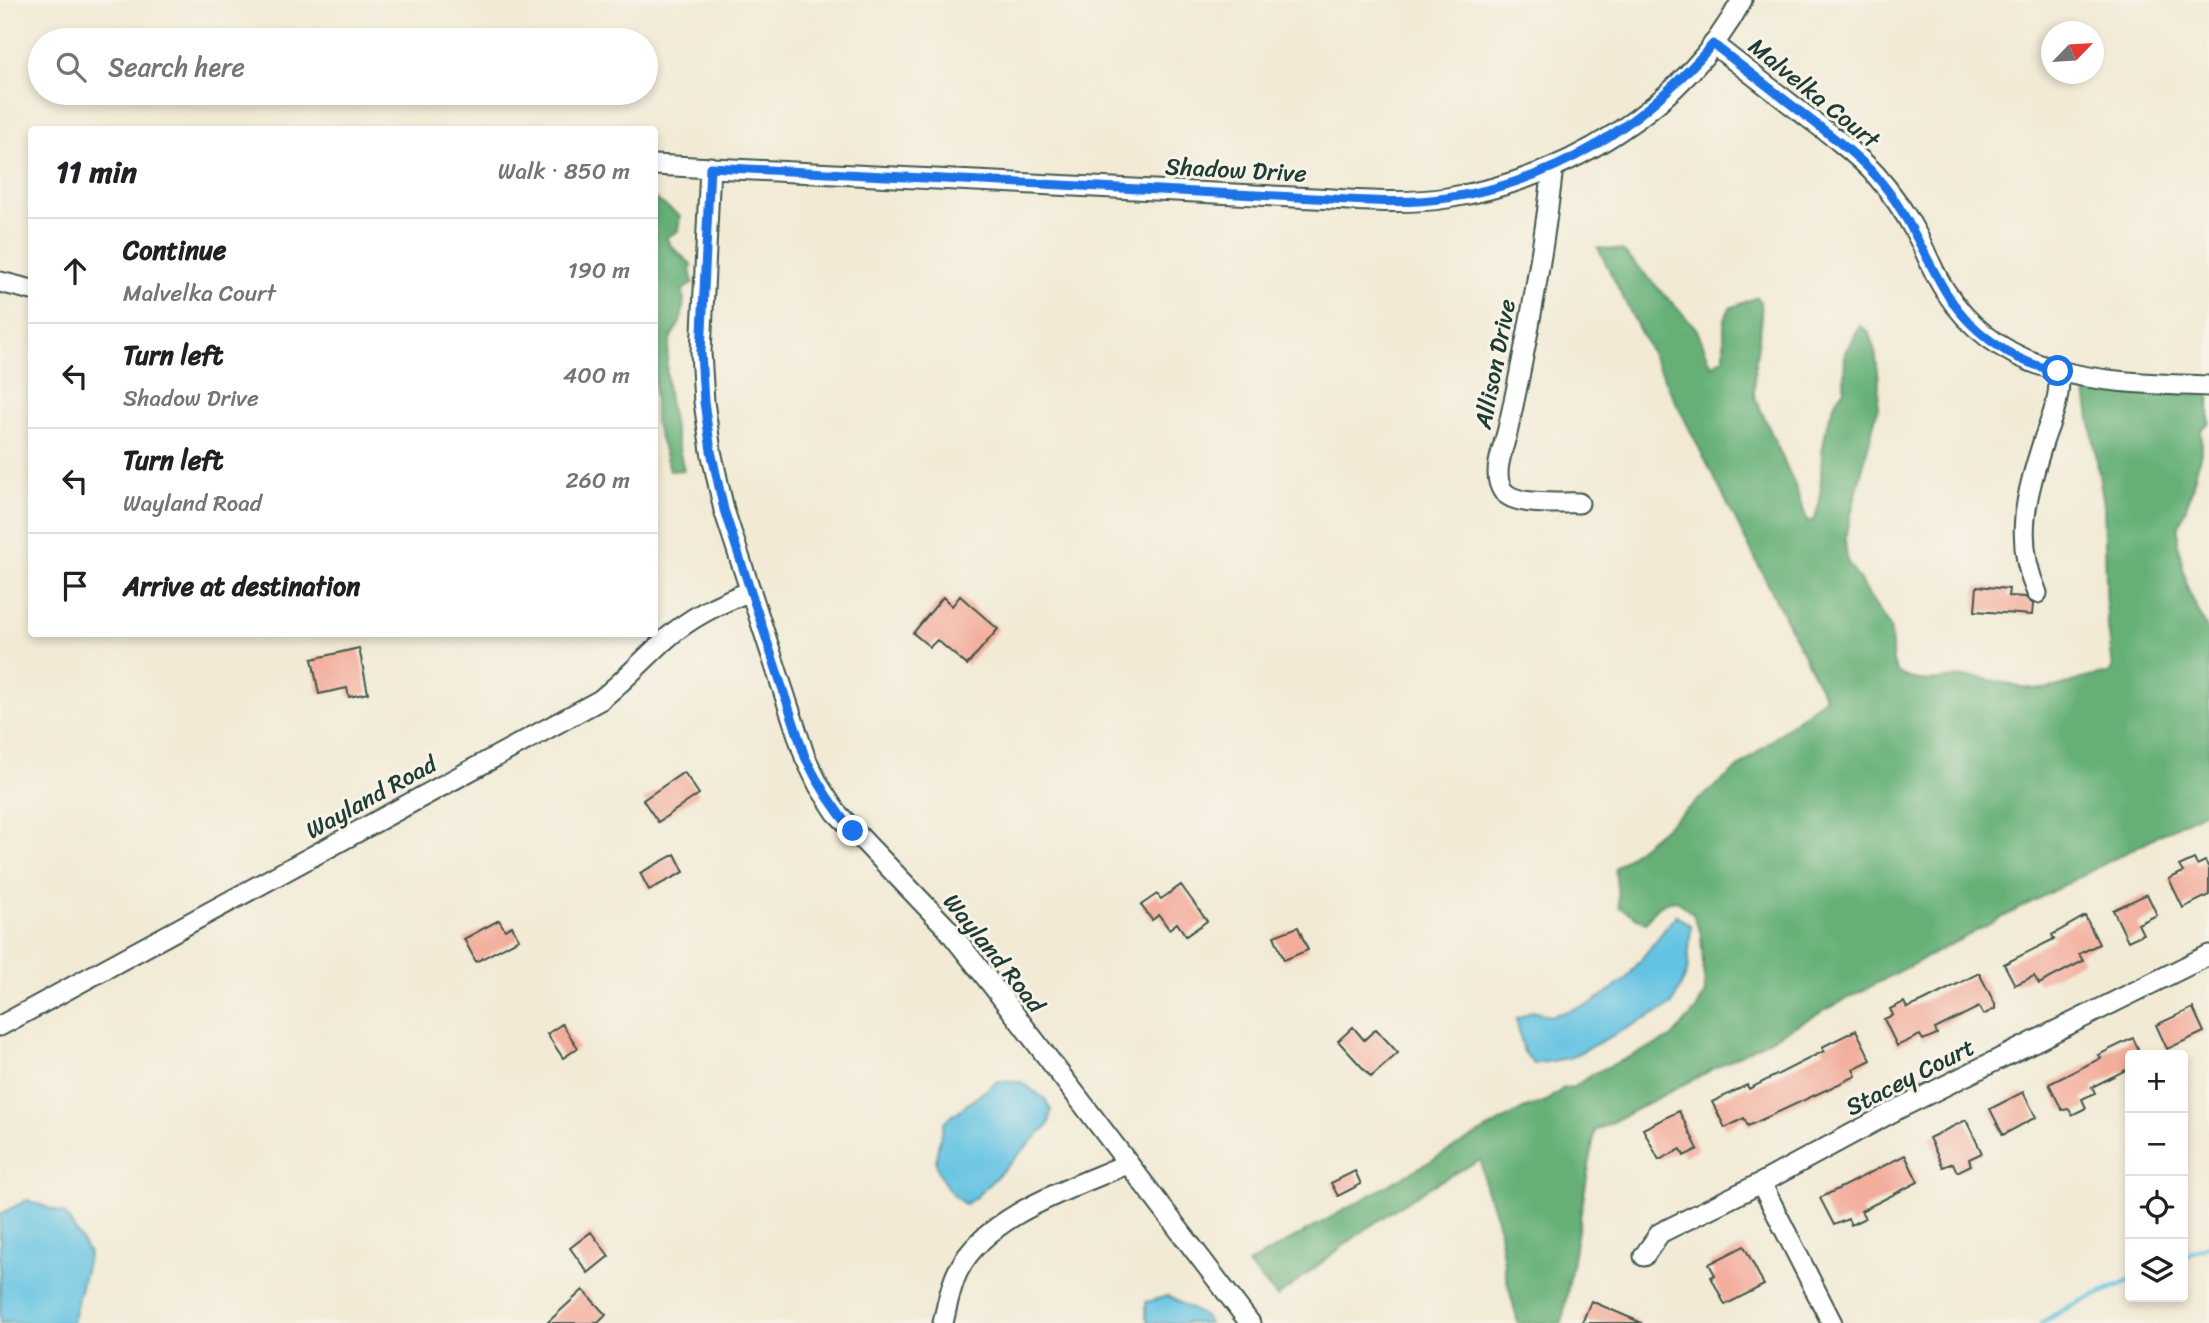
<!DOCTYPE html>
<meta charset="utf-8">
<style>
body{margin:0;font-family:Sriracha,sans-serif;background:#f6f6f6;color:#202124}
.controls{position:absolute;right:21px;bottom:21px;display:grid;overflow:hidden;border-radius:7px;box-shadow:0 4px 10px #0003}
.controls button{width:63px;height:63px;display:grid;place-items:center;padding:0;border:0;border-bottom:2px solid #e0e0e0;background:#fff;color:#202124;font:35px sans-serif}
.compass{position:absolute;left:2041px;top:21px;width:63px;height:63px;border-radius:50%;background:#fff;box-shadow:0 4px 10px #0003;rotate:65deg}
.stop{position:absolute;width:21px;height:21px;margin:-16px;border:5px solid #1a73e8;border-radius:50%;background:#fff}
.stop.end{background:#1a73e8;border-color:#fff;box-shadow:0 2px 7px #0008}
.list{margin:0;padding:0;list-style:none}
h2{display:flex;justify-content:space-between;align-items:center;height:91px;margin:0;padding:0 28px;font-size:30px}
h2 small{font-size:23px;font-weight:400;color:#757577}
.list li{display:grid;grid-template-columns:46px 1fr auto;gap:21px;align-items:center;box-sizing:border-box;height:105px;padding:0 28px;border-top:2px solid #e0e0e0}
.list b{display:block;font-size:26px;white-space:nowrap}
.list p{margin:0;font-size:23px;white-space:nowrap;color:#757577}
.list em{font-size:23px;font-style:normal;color:#757577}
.icon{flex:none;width:38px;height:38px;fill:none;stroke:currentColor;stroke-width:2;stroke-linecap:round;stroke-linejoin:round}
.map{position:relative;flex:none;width:2209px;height:1323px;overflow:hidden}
.search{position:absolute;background:#fff;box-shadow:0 4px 10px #0003;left:28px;top:28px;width:630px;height:77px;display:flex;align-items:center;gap:18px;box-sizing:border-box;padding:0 24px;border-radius:38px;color:#757577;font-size:26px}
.panel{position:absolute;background:#fff;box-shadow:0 4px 10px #0003;left:28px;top:126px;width:630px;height:511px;border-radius:7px}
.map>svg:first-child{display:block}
</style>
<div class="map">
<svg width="2209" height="1323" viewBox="0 0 2209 1323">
<rect width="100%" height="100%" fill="#f7f3e8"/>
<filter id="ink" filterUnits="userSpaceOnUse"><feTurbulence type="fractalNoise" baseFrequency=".0143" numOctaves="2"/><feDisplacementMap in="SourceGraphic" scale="14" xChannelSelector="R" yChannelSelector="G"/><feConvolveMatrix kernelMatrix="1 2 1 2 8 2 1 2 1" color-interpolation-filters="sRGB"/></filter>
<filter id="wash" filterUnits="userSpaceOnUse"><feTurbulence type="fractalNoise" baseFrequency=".00686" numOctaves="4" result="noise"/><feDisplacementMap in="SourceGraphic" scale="28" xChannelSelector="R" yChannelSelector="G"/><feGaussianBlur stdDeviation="1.57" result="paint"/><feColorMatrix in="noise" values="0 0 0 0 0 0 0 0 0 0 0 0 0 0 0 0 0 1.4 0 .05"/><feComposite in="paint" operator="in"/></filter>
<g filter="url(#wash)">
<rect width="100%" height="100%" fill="#f2ead5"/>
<path fill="#66b078" stroke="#427656" stroke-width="2" d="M654,198l26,18 -2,15 -12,7 6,9 20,18 -2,5 3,13 -10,7c1,10 1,22 -3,32 -2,6 -9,12 -10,19 -10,41 5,89 14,129l-14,1 -15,-50z
M1598,248l24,2 74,78 16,38 12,-8v-38l6,-12 27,-11 4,6c2,30 -9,61 -7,92l40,88 14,40 7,-5 5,-17 2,-48 5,-29 9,-24 8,-11 1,-37 15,-26 8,5 7,20 4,28 -1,28 -33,131 2,23 43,67c4,13 -1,31 6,42 5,7 17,9 25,10 17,3 32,-4 48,-3 24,1 47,12 71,12 21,0 45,-15 69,-15l4,-5 -6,-51 -3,-113 -19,-118 124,9v28l-8,6 1,18 -12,48 -12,33v16l10,45 21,43v176l-614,322 -33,192h-44l-12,-47 -9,-57 -12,-33 -4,-26c-76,35 -139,87 -204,137l-29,-33 275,-155 23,-8 18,-13 10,-1 18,-13 79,-36 25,-28 9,-17 -4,-59 -8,-20 -17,-14c-15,1 -23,10 -30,23l-27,-16 -4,-39 210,-171z"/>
<path fill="#64c3e2" stroke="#42808b" stroke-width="2" d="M1676,915l15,11 -4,47 -15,32 -103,53 -35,6 -10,-12 -8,-33 16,-8 19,5 39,-12 35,-24z
M998,1081l23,1 24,17 6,11 -2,14 -74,74 -10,6c-12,-6 -28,-28 -29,-42 -1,-9 7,-30 8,-40z
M27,1200l38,14 24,39 -17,70h-72v-109z
M1168,1296l37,21 4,6h-60l-3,-6v-15z"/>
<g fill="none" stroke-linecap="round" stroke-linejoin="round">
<path stroke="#64c3e2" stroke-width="5" d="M2183,1257l26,-12
M2042,1323l22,-14 66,-29"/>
</g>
<g id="blocks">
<path fill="#f3ad9c" d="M1977,586l32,3 -1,7 17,1 8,7 -1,11 -57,-4z
M960,596l38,33 -31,36 -30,-25 -7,7 -17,-14 30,-36 9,9z
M359,648l9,45 -19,4 -2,-9 -28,6 -7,-35z
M684,772l15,22 -41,28 -15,-22z
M675,854l9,18 -35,18 -9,-17z
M2194,859l3,6 8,-4 4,7v27l-26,13 -14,-29 14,-7 -4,-6z
M1181,885l26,36 -21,15 -9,-13 -8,6 -10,-14 -7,5 -11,-15 16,-11 4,5z
M2147,894l10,21 -19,9 5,10 -15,7 -15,-31z
M2085,916l14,28 -20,10 4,7 -44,23 -5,-8 -19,9 -11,-21 50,-25 -2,-4z
M499,920l6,10 7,-4 7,13 -43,23 -12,-23z
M1298,927l10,23 -24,10 -10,-24z
M1979,973l16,31v5l-12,6 -4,-8 -44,22 2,5 -14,6 -3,-5 -23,11 -13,-27 9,-4 -3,-6 14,-7 3,6 15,-6z
M2193,1008l11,24 -37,17 -11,-24z
M562,1024l16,24 -15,10 -16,-24z
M1353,1027l11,13 12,-11 22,24 -27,24 -33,-36z
M1856,1030l15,30 -18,9 3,7 -108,50 -4,-8 -19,10 -13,-26 35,-17 2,4 75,-38 -2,-4z
M2133,1038l8,17h-11v13l-38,19 3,6 -13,6 4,9 -14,7 -3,-6 -7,1 -13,-26 52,-26 -3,-3z
M2023,1092l13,25 -33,18 -13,-26z
M1679,1111l19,38 -14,7 -3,-7 -22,11 -16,-31z
M1966,1120l16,33 -13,6 2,6 -14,7 -4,-9 -10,4 -14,-29z
M1905,1155l13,27 -57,29 4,7 -14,7 -3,-6 -14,6 -14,-27z
M1355,1171l6,13 -23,12 -7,-13z
M591,1232l18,24 -21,17 -18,-25z
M1744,1246l20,39 -39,20 -14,-28 4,-2 -6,-11z
M583,1290l23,25 -8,8h-51z
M1591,1301l51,22h-60z"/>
</g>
</g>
<g filter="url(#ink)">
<use href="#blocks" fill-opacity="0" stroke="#3f574c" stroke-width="2"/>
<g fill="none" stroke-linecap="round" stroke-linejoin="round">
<defs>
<path id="minor" d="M1713,44c31,24 62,48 93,72 24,18 48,36 69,58 16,18 31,40 42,61 10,19 17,40 29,57 60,92 165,90 263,94
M654,165l660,33c44,2 89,7 133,0 119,-19 237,-90 295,-198
M710,167l-9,185 3,50 7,49 13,59 81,247 14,29 17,26 110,115 50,63 254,333
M1553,167c-10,88 -26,176 -45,262 -4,18 -17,45 -5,62 13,16 56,11 76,12
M0,282l32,8
M2037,593c-24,-54 -10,-100 7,-154 8,-23 18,-43 14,-68
M0,1026l600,-326c23,-18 43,-40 65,-60 25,-23 55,-37 86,-49
M1761,1183l71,140
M1644,1256l16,-23 101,-50 137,-74 311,-154
M943,1323c4,-17 7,-36 15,-52 28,-56 114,-83 169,-107"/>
</defs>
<use href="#minor" stroke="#3f574c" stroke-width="23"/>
<use href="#minor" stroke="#fff" stroke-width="19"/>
</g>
</g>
<g fill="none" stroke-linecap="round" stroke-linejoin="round" filter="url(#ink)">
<path stroke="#1a73e8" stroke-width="9" d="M853,831c-20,-23 -35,-47 -48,-74l-81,-247 -13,-59 -7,-49 -3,-50 9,-185 604,31c44,2 89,7 133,0 111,-17 193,-71 266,-154 31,24 62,48 93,72 24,19 49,37 69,59 31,34 46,75 69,114 23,40 68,74 114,82"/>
</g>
<g text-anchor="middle" stroke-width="6" stroke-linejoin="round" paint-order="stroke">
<g font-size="24" fill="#1f3d34" stroke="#f7f3e8">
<text transform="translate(1814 93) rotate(39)" y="8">Malvelka Court</text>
<text transform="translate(1236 170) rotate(3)" y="8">Shadow Drive</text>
<text transform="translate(1495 364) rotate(-79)" y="8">Allison Drive</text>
<text transform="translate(371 797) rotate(-29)" y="8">Wayland Road</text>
<text transform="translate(994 953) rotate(51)" y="8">Wayland Road</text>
<text transform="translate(1910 1077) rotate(-27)" y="8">Stacey Court</text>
</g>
</g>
</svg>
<div class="controls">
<button>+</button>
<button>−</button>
<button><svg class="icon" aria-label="locate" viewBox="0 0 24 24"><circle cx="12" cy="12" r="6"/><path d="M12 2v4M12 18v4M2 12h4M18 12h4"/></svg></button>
<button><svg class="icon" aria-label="layers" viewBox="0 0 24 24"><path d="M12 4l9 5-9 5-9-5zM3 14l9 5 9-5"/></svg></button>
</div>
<svg class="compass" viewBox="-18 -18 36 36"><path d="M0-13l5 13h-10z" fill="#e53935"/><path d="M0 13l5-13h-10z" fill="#757577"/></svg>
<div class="stop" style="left:2058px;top:371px"></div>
<div class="stop end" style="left:853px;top:831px"></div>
<div class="search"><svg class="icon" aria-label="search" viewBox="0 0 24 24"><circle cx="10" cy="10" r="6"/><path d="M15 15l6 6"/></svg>Search here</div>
<section class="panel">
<h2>11 min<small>Walk · 850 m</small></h2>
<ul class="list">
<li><svg class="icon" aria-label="ahead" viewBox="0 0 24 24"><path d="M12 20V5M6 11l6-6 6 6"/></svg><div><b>Continue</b><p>Malvelka Court</p></div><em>190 m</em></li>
<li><svg class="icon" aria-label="left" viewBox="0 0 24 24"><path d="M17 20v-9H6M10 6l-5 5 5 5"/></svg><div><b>Turn left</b><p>Shadow Drive</p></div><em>400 m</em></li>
<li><svg class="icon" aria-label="left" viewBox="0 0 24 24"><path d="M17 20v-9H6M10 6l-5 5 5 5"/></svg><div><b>Turn left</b><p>Wayland Road</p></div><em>260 m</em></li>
<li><svg class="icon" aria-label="arrive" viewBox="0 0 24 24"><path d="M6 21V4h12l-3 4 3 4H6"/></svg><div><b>Arrive at destination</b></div></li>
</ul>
</section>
</div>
